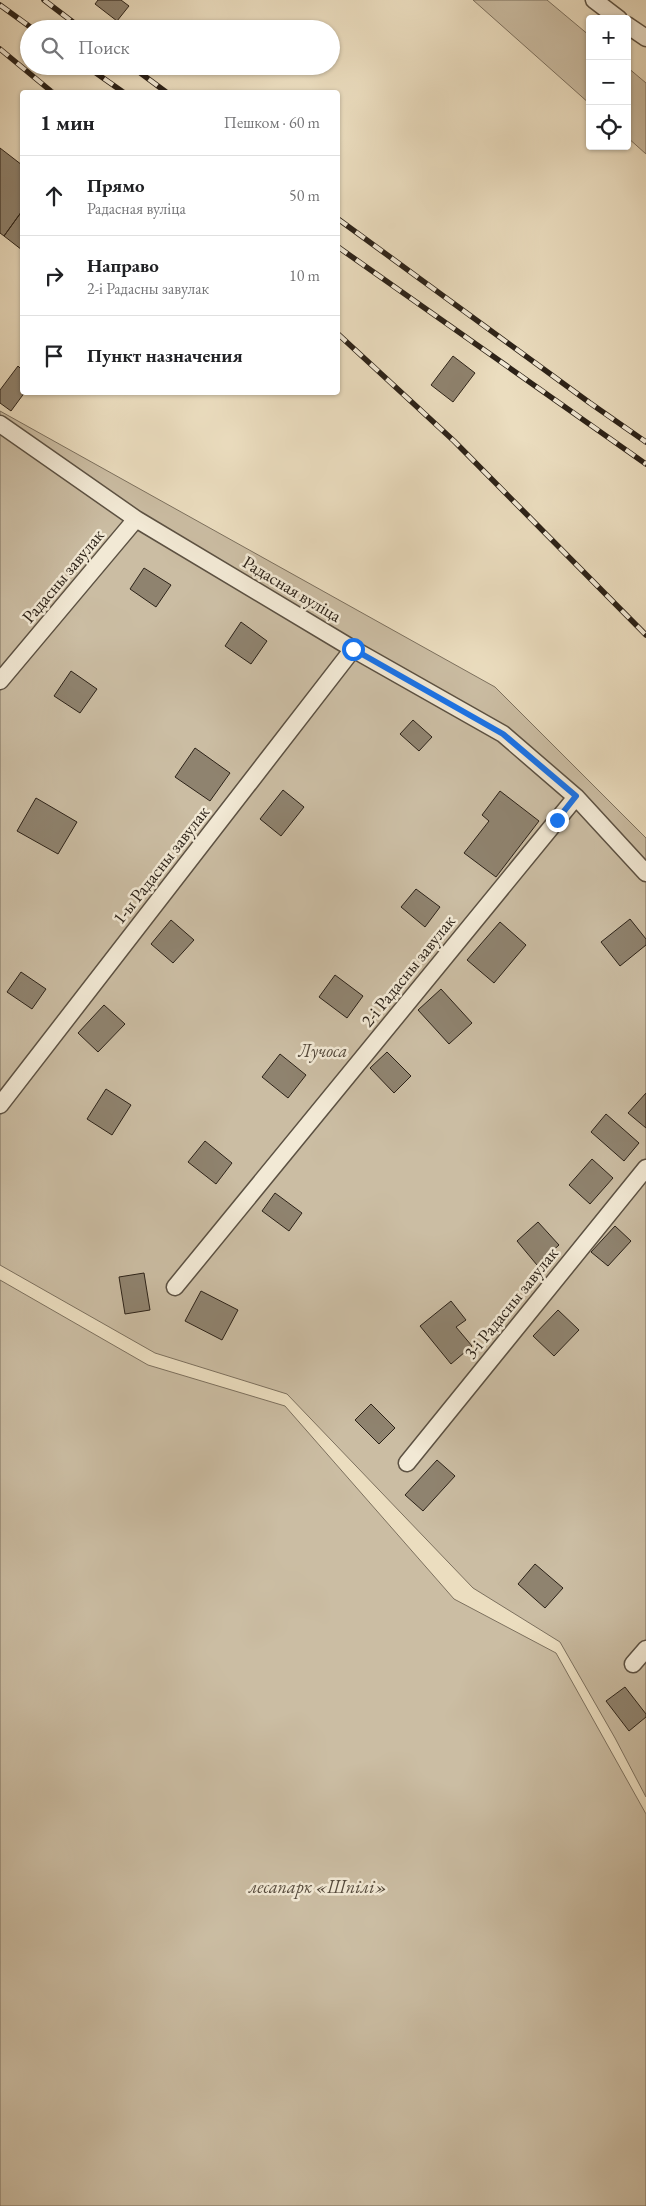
<!DOCTYPE html>
<html lang="ru">
<meta charset="utf-8">
<style>
body{margin:0;font-family:"EB Garamond",serif;background:#f2f2f2;color:#202124}
.controls{position:absolute;right:15px;top:15px;display:grid;overflow:hidden;border-radius:5px;box-shadow:0 1px 4px #0004}
.controls button{width:45px;height:45px;display:grid;place-items:center;padding:0;border:0;border-bottom:1px solid #e0e0e0;background:#fff;color:#202124;font:25px sans-serif}
.stop{position:absolute;width:15px;height:15px;margin:-11px;border:4px solid #1a73e8;border-radius:50%;background:#fff}
.stop.end{background:#1a73e8;border-color:#fff;box-shadow:0 1px 5px #0008}
.list{margin:0;padding:0;list-style:none}
h2{display:flex;justify-content:space-between;align-items:center;height:65px;margin:0;padding:0 20px;font-size:21px}
h2 small{font-size:16px;font-weight:400;color:#757577}
.list li{display:grid;grid-template-columns:32px 1fr auto;gap:15px;align-items:center;box-sizing:border-box;height:80px;padding:0 20px;border-top:1px solid #e0e0e0}
.list b{display:block;font-size:19px;white-space:nowrap}
.list p{margin:0;font-size:16px;white-space:nowrap;color:#757577}
.list em{font-size:16px;font-style:normal;color:#757577}
.icon{flex:none;width:28px;height:28px;fill:none;stroke:currentColor;stroke-width:2;stroke-linecap:round;stroke-linejoin:round}
.map{position:relative;flex:none;width:646px;height:2206px;overflow:hidden}
.search{position:absolute;background:#fff;box-shadow:0 1px 4px #0004;left:20px;top:20px;width:320px;height:55px;display:flex;align-items:center;gap:12px;box-sizing:border-box;padding:0 18px;border-radius:28px;color:#757577;font-size:19px}
.panel{position:absolute;background:#fff;box-shadow:0 1px 4px #0004;left:20px;top:90px;width:320px;height:305px;border-radius:5px}
.map>svg:first-child{display:block}
</style>
<div class="map">
<svg width="646" height="2206" viewBox="0 0 646 2206">
<rect width="100%" height="100%" fill="#ebddbf"/>
<filter id="stains"><feTurbulence type="fractalNoise" baseFrequency=".004" numOctaves="4"/><feColorMatrix values="0 0 0 0 .2 0 0 0 0 .09 0 0 0 0 .02 0 0 0 .5 -.17"/></filter>
<radialGradient id="worn" r=".72"><stop offset=".6" stop-color="#630" stop-opacity="0"/><stop offset="1" stop-color="#630" stop-opacity=".3"/></radialGradient>
<path fill="#cbbda3" stroke="#7c705e" d="M473,0h74l43,36v68z
M627,67l19,16v71l-19,-17z
M0,411l495,276 151,151v959l-31,-59 -55,-96 -87,-54 -186,-194 -132,-41 -155,-88z
M0,1280l148,85 137,41 169,193 102,54 90,161v392h-646z"/>
<path fill="#8f836f" stroke="#2c2218" d="M98,0h23l8,6 -12,15 -22,-17z
M0,148l22,17v46l-18,25 -4,-3z
M22,211v39l-18,-14z
M453,356l22,17 -22,29 -22,-17z
M18,366l4,4v22h3l-14,19 -11,-8v-13z
M144,568l27,17 -15,22 -26,-18z
M241,622l26,19 -16,23 -26,-18z
M71,671l26,18 -17,24 -26,-17z
M413,720l19,17 -13,14 -19,-17z
M195,748l35,25 -20,28 -35,-24z
M283,790l21,17 -23,29 -21,-17z
M500,791l39,30 -43,56 -32,-24 25,-32 -7,-6z
M36,798l41,24 -19,32 -41,-23z
M416,889l24,18 -15,20 -24,-20z
M630,919l16,20v6l-26,21 -19,-24z
M171,920l23,20 -21,23 -22,-19z
M500,922l26,23 -32,38 -27,-23z
M21,972l25,17 -14,20 -25,-17z
M335,975l28,21 -16,22 -28,-21z
M441,989l31,34 -23,21 -31,-34z
M104,1005l21,19 -27,28 -20,-19z
M387,1052l24,24 -17,17 -24,-25z
M280,1054l26,21 -18,23 -26,-21z
M106,1089l25,16 -19,30 -25,-16z
M646,1093v35l-18,-15z
M606,1114l33,29 -15,18 -33,-29z
M205,1141l27,22 -16,21 -28,-22z
M592,1159l21,19 -23,26 -21,-19z
M275,1193l27,20 -13,18 -27,-20z
M538,1222l21,23 -22,20 -20,-24z
M615,1226l16,15 -23,25 -17,-14z
M144,1273l6,37 -25,4 -6,-37z
M201,1291l37,19 -16,30 -37,-19z
M451,1301l15,19 -10,7 16,19 -21,18 -31,-38z
M558,1310l21,20 -25,26 -21,-20z
M371,1404l24,24 -16,16 -24,-24z
M437,1460l18,16 -32,35 -18,-16z
M535,1564l28,24 -18,20 -27,-24z
M625,1687l21,27v3l-17,14 -23,-30z"/>
<g fill="none" stroke-linecap="round" stroke-linejoin="round">
<defs>
<path id="service" d="M594,0l25,19
M627,25l19,13
M0,424l136,95 217,130 150,85 73,63 70,76
M0,681l136,-162
M0,1105l353,-456
M175,1287l401,-490
M407,1463l239,-295
M633,1664l13,-15"/>
</defs>
<use href="#service" stroke="#5c5142" stroke-width="19"/>
<use href="#service" stroke="#f2e9d5" stroke-width="16"/>
<defs>
<path id="rail" d="M44,0l38,29
M0,5l33,24
M0,49l52,43
M86,66l37,26
M131,66l35,26
M338,219l252,184 56,39
M338,247l308,217
M338,334l116,107 192,194"/>
</defs>
<use href="#rail" stroke="#2c2218" stroke-width="5.5"/>
<use href="#rail" stroke="#f2e9d5" stroke-width="4" stroke-dasharray="11" stroke-linecap="butt"/>
</g>
<g fill="none" stroke-linecap="round" stroke-linejoin="round">
<path stroke="#1a73e8" stroke-width="6" d="M353,649l150,85 73,62 -19,24"/>
</g>
<g text-anchor="middle" stroke-width="5" stroke-linejoin="round" paint-order="stroke">
<g font-size="18" fill="#2c2218" stroke="#f2e9d5">
<text transform="translate(63 576) rotate(-50)" y="6">Радасны завулак</text>
<text transform="translate(292 589) rotate(31)" y="6">Радасная вуліца</text>
<text transform="translate(161 865) rotate(-52)" y="6">1-ы Радасны завулак</text>
<text transform="translate(408 971) rotate(-51)" y="6">2-і Радасны завулак</text>
<text transform="translate(511 1303) rotate(-51)" y="6">3-і Радасны завулак</text>
</g>
<g font-size="18" font-style="italic" fill="#54493b" stroke="#f2e9d5">
<text x="323" y="1057">Лучоса</text>
<text x="318" y="1893">лесапарк «Шпілі»</text>
</g>
</g>
<rect width="100%" height="100%" filter="url(#stains)"/>
<rect width="100%" height="100%" fill="url(#worn)"/>
</svg>
<div class="controls">
<button>+</button>
<button>−</button>
<button><svg class="icon" aria-label="locate" viewBox="0 0 24 24"><circle cx="12" cy="12" r="6"/><path d="M12 2v4M12 18v4M2 12h4M18 12h4"/></svg></button>
</div>
<div class="stop" style="left:353px;top:649px"></div>
<div class="stop end" style="left:557px;top:820px"></div>
<div class="search"><svg class="icon" aria-label="search" viewBox="0 0 24 24"><circle cx="10" cy="10" r="6"/><path d="M15 15l6 6"/></svg>Поиск</div>
<section class="panel">
<h2>1 мин<small>Пешком · 60 m</small></h2>
<ul class="list">
<li><svg class="icon" aria-label="ahead" viewBox="0 0 24 24"><path d="M12 20V5M6 11l6-6 6 6"/></svg><div><b>Прямо</b><p>Радасная вуліца</p></div><em>50 m</em></li>
<li><svg class="icon" aria-label="right" viewBox="0 0 24 24"><path d="M7 20v-9h11M14 6l5 5-5 5"/></svg><div><b>Направо</b><p>2-і Радасны завулак</p></div><em>10 m</em></li>
<li><svg class="icon" aria-label="arrive" viewBox="0 0 24 24"><path d="M6 21V4h12l-3 4 3 4H6"/></svg><div><b>Пункт назначения</b></div></li>
</ul>
</section>
</div>
